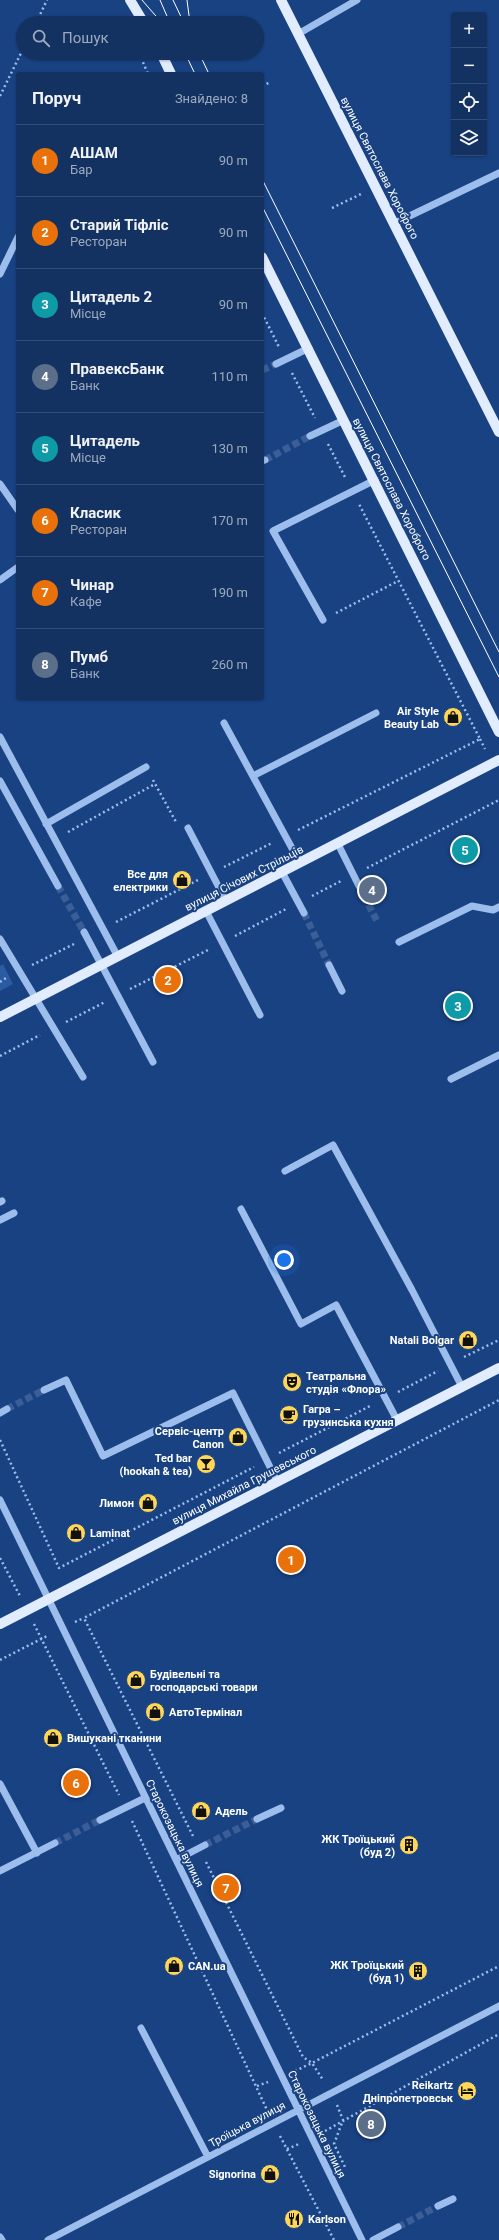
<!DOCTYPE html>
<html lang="uk">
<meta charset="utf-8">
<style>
body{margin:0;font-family:Roboto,sans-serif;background:#203e6b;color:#f1f3f6}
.controls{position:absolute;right:12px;top:12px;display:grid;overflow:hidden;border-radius:4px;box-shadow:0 1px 3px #0004}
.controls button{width:36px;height:36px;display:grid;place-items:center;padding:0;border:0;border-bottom:1px solid #324d77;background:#133262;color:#f1f3f6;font:20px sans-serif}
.you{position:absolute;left:284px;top:1260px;width:14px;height:14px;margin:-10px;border:3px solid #fff;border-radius:50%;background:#1a73e8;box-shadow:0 0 0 6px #1a73e833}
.badge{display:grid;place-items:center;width:26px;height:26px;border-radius:50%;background:#8bbbb9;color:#fff;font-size:13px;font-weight:700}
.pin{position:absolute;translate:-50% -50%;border:2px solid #fff;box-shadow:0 1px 4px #0006}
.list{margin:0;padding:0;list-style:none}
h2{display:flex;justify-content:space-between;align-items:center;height:52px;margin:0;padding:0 16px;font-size:17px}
h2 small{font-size:13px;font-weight:400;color:#9daabe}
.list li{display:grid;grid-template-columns:26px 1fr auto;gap:12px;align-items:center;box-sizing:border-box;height:72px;padding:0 16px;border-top:1px solid #324d77}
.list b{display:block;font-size:15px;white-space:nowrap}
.list p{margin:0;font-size:13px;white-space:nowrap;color:#9daabe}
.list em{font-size:13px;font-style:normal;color:#9daabe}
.icon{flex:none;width:22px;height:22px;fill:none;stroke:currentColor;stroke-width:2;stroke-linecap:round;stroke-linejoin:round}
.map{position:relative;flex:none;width:499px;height:2240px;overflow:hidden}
.search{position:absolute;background:#133262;box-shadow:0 1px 3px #0004;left:16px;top:16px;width:248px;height:44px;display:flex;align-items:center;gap:10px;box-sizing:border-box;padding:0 14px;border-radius:22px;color:#9daabe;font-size:15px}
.panel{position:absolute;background:#133262;box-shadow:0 1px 3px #0004;left:16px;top:72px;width:248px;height:628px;border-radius:4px}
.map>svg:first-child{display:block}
</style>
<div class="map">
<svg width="499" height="2240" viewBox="0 0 499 2240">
<rect width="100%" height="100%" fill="#194283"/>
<path fill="#2b5ba3" d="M3,964l10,20 -13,7v-25z"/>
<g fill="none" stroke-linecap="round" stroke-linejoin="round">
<path stroke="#3c5e96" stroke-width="7" stroke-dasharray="7 3.5" stroke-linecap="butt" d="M262,370l14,-6
M265,460l45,-24
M58,886l26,46
M359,886l19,37
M304,913l25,52
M7,1409l37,-19
M55,1843l45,-23
M205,1845l52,-26
M398,2227l40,-21"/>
<path stroke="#9dbdec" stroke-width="2.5" stroke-dasharray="2 3" stroke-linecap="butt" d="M36,23l11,-23
M139,53l9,21
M262,86l9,-4
M0,96l23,-47
M332,208l29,-14
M262,313l17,34
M292,373l23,45
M328,444l18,35
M336,613l62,-32
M480,739l5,10
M153,780l23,42
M298,830l182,-91 -121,-235
M68,832l87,-48
M224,867l48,-24
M367,868l132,-68
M312,896l29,-15
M116,922l82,-42
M235,936l51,-27
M32,965l42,-21
M0,982l6,-4
M130,989l80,-40
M66,1022l39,-20
M0,1056l40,-21
M464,1357l35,-17
M398,1392l40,-21
M0,1440l59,128 195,-101
M279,1453l93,-48
M0,1558l20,38
M75,1622l9,-4
M34,1624l85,171
M0,1660l49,-25
M132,1821l135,289
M193,1836l-109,-218 415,-218
M206,1862l97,195 9,6 11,17
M295,2071l17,-8 187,-97
M257,2086l11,-4
M337,2105l6,15 -9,24 12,25
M325,2131l174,-97
M280,2136l54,104
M287,2149l12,-5"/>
<path stroke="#9dbdec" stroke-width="7" d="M298,34l59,-34
M395,223l104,-50
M0,274l18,-37
M276,364l33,-16
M310,436l34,-16
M262,461l3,-1
M0,484l18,26
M0,580l18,-13
M323,620l-50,-89 102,-51
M224,723l76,140
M0,737l118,220
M253,776l123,-63
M0,781l58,105
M46,824l100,-57
M188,828l38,73
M338,844l21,42
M282,872l22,41
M206,911l54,104
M84,932l69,130
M0,939l83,138
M399,942l73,-36 21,4 6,-3
M329,965l13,26
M451,1079l48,-24
M285,1171l48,-26 79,145 50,97
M0,1202l2,-1
M241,1209l60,115 35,-19 61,115
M0,1220l14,-7
M44,1390l22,-10 37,76 130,-63 44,88
M0,1413l7,-4
M0,1500l362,740
M0,1784l37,69
M257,1819l24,-11
M100,1820l45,-22
M176,1860l29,-15
M0,1871l55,-28
M141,2028l67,129
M438,2206l15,-7
M0,2237l2,3
M48,2240l451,-234
M373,2240l25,-13"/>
<path stroke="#e2ecff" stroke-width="10" d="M130,0l14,23
M281,0l218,432
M161,53l10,21
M262,257l237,475
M0,1017l499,-257
M0,1624l499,-256"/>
<path stroke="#fff" stroke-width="1" d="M142,0l20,23
M160,0l10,23
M173,0l11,23
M187,0l3,23
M185,53l10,21
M199,53l10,21
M262,179l237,473
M262,206l237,471"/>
</g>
<defs>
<symbol id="shop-disc" viewBox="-11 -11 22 22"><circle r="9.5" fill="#ffd758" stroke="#194283"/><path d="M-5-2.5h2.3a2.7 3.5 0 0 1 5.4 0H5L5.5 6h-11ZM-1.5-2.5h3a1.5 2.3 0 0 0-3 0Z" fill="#111"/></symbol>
<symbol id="theatre-disc" viewBox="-11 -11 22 22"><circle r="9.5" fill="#ffd758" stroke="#194283"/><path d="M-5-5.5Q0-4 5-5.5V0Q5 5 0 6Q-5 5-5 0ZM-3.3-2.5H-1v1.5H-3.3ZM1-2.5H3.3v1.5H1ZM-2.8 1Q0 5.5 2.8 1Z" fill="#111"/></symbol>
<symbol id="cafe-disc" viewBox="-11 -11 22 22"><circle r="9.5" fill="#ffd758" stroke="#194283"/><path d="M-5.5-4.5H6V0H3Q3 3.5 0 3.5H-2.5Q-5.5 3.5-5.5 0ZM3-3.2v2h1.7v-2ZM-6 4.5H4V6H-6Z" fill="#111"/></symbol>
<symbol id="bar-disc" viewBox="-11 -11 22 22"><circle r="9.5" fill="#ffd758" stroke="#194283"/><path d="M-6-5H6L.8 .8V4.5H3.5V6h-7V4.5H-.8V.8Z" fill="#111"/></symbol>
<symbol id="building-disc" viewBox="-11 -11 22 22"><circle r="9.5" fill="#ffd758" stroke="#194283"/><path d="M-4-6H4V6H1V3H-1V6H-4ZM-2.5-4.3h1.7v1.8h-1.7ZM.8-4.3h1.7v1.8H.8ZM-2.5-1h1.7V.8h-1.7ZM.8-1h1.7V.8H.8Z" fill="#111"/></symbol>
<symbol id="hotel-disc" viewBox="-11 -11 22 22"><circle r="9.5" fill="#ffd758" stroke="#194283"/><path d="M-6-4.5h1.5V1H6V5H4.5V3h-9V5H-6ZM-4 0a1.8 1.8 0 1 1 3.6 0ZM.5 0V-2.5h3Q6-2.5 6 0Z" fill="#111"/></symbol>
<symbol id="restaurant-disc" viewBox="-11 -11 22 22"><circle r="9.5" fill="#ffd758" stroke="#194283"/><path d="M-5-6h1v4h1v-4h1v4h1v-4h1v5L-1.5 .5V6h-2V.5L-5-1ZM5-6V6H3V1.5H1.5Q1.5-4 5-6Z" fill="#111"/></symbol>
</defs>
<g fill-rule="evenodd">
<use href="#shop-disc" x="442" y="706" width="22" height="22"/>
<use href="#shop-disc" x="171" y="869" width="22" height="22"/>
<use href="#shop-disc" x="457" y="1329" width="22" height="22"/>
<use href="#theatre-disc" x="281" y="1371" width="22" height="22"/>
<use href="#cafe-disc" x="278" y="1404" width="22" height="22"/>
<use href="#shop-disc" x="227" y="1426" width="22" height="22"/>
<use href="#bar-disc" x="195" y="1453" width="22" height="22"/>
<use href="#shop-disc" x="137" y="1492" width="22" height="22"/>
<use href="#shop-disc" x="65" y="1522" width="22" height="22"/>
<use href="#shop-disc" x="125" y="1669" width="22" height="22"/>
<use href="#shop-disc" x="144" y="1701" width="22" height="22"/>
<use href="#shop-disc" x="42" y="1727" width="22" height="22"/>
<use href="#shop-disc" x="190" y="1800" width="22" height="22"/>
<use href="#building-disc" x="398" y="1834" width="22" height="22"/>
<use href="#shop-disc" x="163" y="1955" width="22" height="22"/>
<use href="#building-disc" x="407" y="1960" width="22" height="22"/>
<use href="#hotel-disc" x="456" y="2080" width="22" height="22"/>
<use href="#shop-disc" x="259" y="2163" width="22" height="22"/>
<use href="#restaurant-disc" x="283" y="2208" width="22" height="22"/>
</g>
<g text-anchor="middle" stroke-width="4" stroke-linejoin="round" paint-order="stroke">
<g font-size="11" fill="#fff" stroke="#194283">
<text transform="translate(380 168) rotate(63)" y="4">вулиця Святослава Хороброго</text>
<text transform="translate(392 489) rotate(63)" y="4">вулиця Святослава Хороброго</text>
<text transform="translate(244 878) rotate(-27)" y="4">вулиця Січових Стрільців</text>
<text transform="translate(244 1485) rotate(-27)" y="4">вулиця Михайла Грушевського</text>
<text transform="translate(175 1833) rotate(64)" y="4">Старокозацька вулиця</text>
<text transform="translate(247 2124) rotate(-28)" y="4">Троїцька вулиця</text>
<text transform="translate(317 2124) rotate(64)" y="4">Старокозацька вулиця</text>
</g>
<g font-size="11" font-weight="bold" fill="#fff" stroke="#194283" text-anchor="end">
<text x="439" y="715">Air Style<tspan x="439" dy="13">Beauty Lab</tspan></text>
<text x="168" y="878">Все для<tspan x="168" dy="13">електрики</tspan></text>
<text x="454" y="1344">Natali Bolgar</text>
<text x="306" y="1380" text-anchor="start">Театральна<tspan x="306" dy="13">студія «Флора»</tspan></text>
<text x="303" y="1413" text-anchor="start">Гагра –<tspan x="303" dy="13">грузинська кухня</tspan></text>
<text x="224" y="1435">Сервіс-центр<tspan x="224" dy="13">Canon</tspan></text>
<text x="192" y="1462">Ted bar<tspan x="192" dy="13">(hookah &amp; tea)</tspan></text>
<text x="134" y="1507">Лимон</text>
<text x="90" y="1537" text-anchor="start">Laminat</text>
<text x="150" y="1678" text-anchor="start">Будівельні та<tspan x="150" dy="13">господарські товари</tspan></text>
<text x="169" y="1716" text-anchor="start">АвтоТермінал</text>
<text x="67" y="1742" text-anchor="start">Вишукані тканини</text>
<text x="215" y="1815" text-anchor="start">Адель</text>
<text x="395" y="1843">ЖК Троїцький<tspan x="395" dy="13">(буд 2)</tspan></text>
<text x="404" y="1969">ЖК Троїцький<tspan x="404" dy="13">(буд 1)</tspan></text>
<text x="188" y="1970" text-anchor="start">CAN.ua</text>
<text x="453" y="2089">Reikartz<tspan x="453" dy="13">Дніпропетровськ</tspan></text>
<text x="256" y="2178">Signorina</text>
<text x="308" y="2223" text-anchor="start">Karlson</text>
</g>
</g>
</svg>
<div class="controls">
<button>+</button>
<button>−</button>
<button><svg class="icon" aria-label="locate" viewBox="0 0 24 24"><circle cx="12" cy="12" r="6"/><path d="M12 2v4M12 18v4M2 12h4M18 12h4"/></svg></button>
<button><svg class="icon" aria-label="layers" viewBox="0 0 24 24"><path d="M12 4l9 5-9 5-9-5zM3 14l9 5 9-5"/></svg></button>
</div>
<div class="you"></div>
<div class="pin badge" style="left:291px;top:1560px;background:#e8710a">1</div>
<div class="pin badge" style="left:168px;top:980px;background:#e8710a">2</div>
<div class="pin badge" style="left:458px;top:1006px;background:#0f9aa8">3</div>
<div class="pin badge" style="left:372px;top:890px;background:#5c6f8a">4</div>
<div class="pin badge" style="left:465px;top:850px;background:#0f9aa8">5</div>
<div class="pin badge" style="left:76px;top:1783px;background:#e8710a">6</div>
<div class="pin badge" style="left:226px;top:1888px;background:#e8710a">7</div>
<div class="pin badge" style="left:371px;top:2124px;background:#5c6f8a">8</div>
<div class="search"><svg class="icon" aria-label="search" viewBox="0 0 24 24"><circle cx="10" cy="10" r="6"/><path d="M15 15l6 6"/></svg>Пошук</div>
<section class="panel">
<h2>Поруч<small>Знайдено: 8</small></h2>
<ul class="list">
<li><span class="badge" style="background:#e8710a">1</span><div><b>АШАМ</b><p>Бар</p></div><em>90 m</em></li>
<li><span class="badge" style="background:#e8710a">2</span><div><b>Старий Тіфліс</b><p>Ресторан</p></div><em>90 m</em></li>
<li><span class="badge" style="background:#0f9aa8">3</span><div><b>Цитадель 2</b><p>Місце</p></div><em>90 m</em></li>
<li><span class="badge" style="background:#5c6f8a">4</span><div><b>ПравексБанк</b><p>Банк</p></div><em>110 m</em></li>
<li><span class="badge" style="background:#0f9aa8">5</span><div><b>Цитадель</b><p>Місце</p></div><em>130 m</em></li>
<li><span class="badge" style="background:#e8710a">6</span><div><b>Класик</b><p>Ресторан</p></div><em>170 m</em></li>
<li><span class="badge" style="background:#e8710a">7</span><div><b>Чинар</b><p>Кафе</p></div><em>190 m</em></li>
<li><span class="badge" style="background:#5c6f8a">8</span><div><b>Пумб</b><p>Банк</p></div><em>260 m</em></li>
</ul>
</section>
</div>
